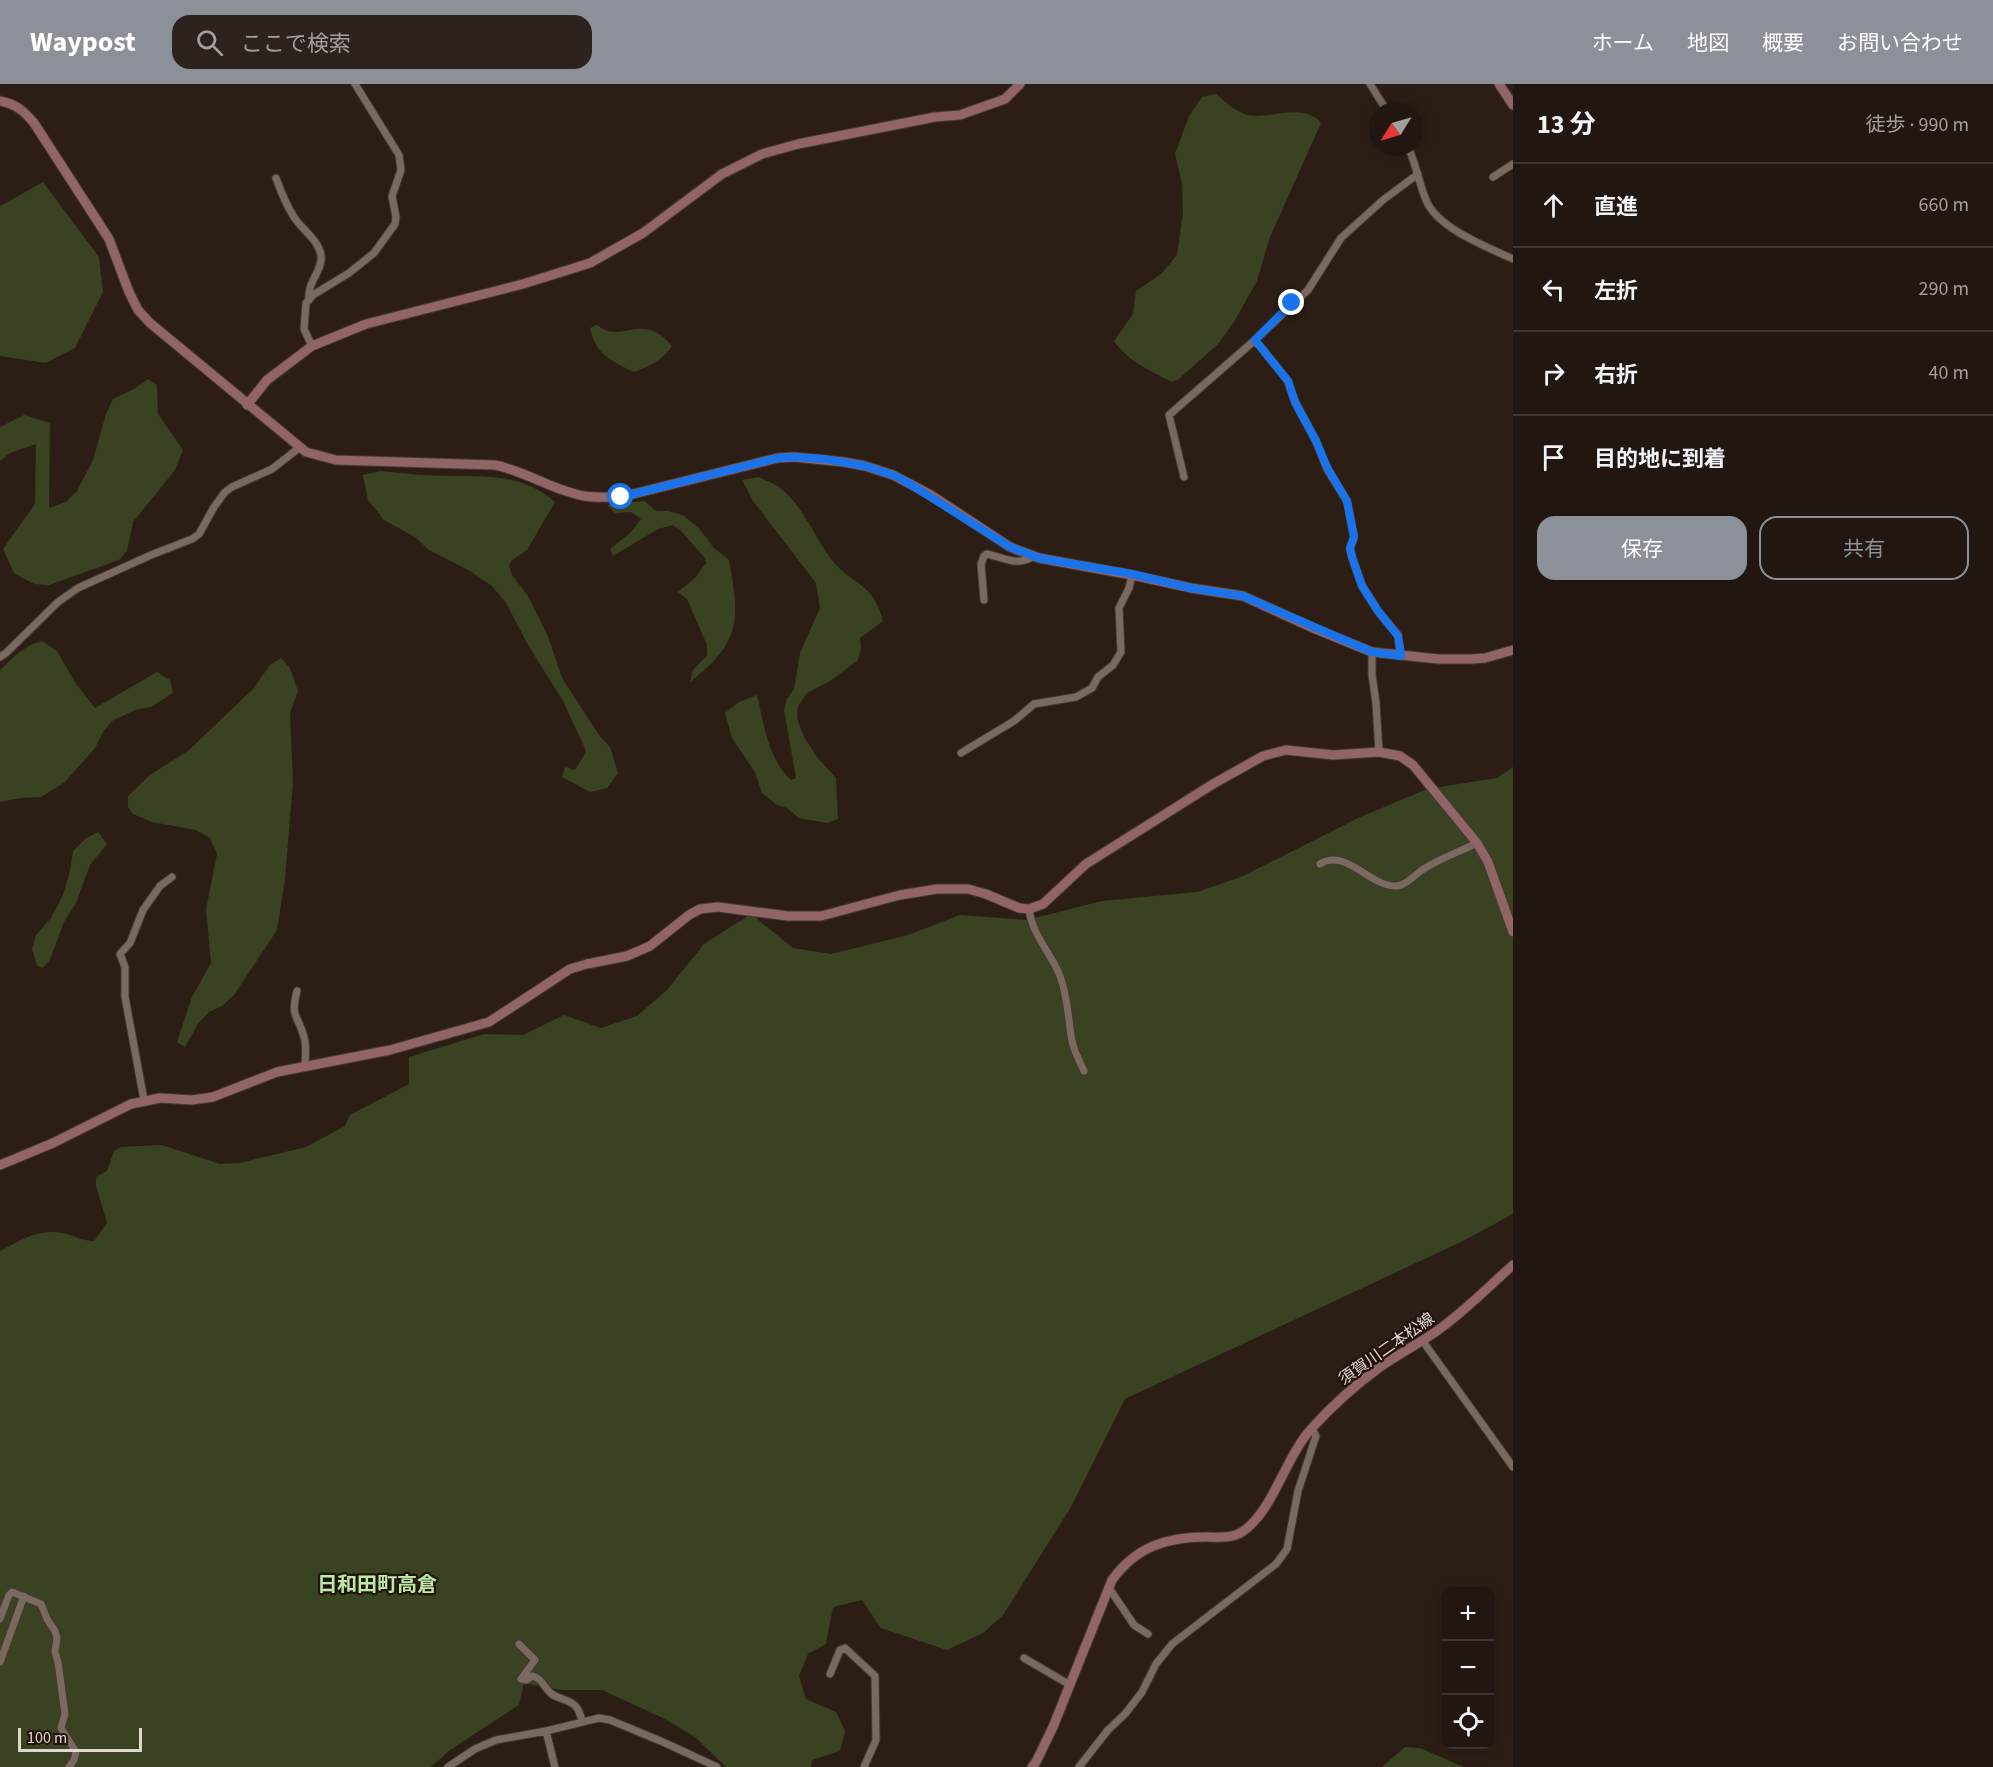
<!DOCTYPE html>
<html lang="ja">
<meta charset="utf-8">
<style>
body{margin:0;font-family:"Source Sans 3","Noto Sans JP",sans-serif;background:#2d231e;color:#f1f3f6}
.controls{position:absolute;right:18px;bottom:18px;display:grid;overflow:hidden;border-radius:12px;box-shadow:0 3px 15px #0003}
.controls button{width:54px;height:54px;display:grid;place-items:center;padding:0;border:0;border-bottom:2px solid #3e3530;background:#211610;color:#f1f3f6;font:30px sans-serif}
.compass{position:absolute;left:1369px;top:18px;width:54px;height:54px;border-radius:50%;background:#211610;box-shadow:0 3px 15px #0003;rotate:233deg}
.scale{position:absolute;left:18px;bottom:15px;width:124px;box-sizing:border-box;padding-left:6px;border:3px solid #e1d7d1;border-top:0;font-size:16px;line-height:21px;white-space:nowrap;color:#e1d7d1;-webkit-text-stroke:4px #22140c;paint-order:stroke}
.stop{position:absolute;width:18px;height:18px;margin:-14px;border:4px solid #1a73e8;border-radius:50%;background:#fff}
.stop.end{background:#1a73e8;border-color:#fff;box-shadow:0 2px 6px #0008}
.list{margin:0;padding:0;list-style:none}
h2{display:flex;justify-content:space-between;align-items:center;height:78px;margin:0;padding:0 24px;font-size:26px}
h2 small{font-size:20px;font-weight:400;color:#a29f9f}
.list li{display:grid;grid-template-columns:39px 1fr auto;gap:18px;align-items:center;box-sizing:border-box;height:84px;padding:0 24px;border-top:2px solid #3e3530}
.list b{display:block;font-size:22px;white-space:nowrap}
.list em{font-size:20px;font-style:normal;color:#a29f9f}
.actions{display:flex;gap:12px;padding:18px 24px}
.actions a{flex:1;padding:14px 0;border:2px solid #8c9099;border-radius:18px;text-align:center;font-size:21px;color:#8c9099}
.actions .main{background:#8c9099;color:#fff}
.icon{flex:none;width:33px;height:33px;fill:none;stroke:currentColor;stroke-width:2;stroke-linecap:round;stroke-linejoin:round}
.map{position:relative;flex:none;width:1513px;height:1683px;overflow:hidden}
header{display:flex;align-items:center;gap:36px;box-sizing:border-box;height:84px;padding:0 30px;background:#8c9099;color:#fff}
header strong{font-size:28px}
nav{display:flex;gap:33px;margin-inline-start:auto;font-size:21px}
.search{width:420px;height:54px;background:#2d231e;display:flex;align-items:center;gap:15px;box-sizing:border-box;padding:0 21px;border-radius:18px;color:#a29f9f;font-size:22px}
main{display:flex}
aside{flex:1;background:#211610}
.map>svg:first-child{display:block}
</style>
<header>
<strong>Waypost</strong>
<div class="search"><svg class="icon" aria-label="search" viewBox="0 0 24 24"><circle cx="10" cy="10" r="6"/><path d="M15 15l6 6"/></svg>ここで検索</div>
<nav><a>ホーム</a><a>地図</a><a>概要</a><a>お問い合わせ</a></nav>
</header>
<main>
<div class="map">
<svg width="1513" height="1683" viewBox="0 0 1513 1683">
<rect width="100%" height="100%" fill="#2c1e15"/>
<path fill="#394221" d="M1216,10c8,7 21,19 32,21 24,4 56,-13 73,8l-51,114 -13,44 -23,41 -16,22 -39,35 -7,3c-23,-12 -43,-20 -58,-41l19,-27 3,-23 25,-17 16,-19 6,-42 -1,-30 -7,-29 14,-38 13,-19z
M43,98l56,75 4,35 -28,56 -29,15 -46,-7v-150z
M597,241c25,21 45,-16 75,21 -10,14 -21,20 -38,26 -23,-11 -38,-17 -44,-44z
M148,295l9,6 1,29 25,36 -8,20 -42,52 -6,29 -8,9 -70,25 -15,-1 -20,-11 -11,-24 32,-45 1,-60 -26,9 -10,8v-34l24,-12 26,8 -1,85 17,-6 11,-11 16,-31 13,-46 7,-15 21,-10z
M381,387c25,3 50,5 74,5 37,0 71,0 100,26l-28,48 -16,11 -2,5 3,9 16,21 20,40 14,42 37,57 11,12 8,26 -11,15 -17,4 -28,-15 3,-10 10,3 11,-18 -2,-6 -21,-45 -35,-56 -22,-42 -14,-17 -22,-15 -41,-21 -14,-13 -31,-17 -16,-20 -5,-25z
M758,393c7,3 15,6 21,10 23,17 35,49 52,72 21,27 42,22 52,62l-23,17 1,10 -3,12 -28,21 -23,12 -9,13 -1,12 7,19 13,20 19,21 2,41 -11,4 -28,-5 -12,-10 -10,-3 -15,-12 -7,-21 -23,-34 -7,-25 14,-11 18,-7c7,29 11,64 34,85l5,-2 -12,-68 3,-11 7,-10 6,-36 20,-45 -4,-25 -63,-82 -11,-21z
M644,417l12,10h12l15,4 16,13 15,20 15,12c11,61 12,82 -39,122l3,-12 14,-15v-10l-20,-46 -9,-7 18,-15 10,-14 -1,-5 -24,-27 -8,-6 -15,4 -45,27 -3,-7 21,-17 10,-13 -10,-7 -16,1 -8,-8z
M42,557l15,10 19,33 19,24 62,-36 13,8 3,13 -22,14 -16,3 -23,11 -9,11 -8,16 -30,34 -24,15 -20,1 -21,4v-132c14,-13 23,-24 42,-29z
M281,574l9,10 8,23 -8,22 3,69 -8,97 -8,51 -43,65 -12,11 -13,6 -11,12 -13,23 -8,-5 15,-45 19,-34 -5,-54 11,-55 -7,-16 -14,-8 -44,-8 -19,-8 -5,-7v-11l22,-21 39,-25 64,-61 17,-24z
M1513,683v447l-50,27 -338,158 -54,108 -68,108 -20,18 -36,17 -66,-22 -19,-28 -29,7 -7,37 -18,10 -9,22 7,23 30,13 9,19 -5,20 -28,9 -1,7h-85l-31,-30 -30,-18 -63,-29h-41l-37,-7 -5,22 -69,45 -19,17h-431v-516c23,-12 40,-24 67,-17 10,3 16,7 27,7l13,-18 -11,-37v-9l11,-6 7,-20 7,-4 41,-2 58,19 20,-1 66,-16 39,-21 5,-11 59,-31v-27l75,-23 39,1 41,-20 37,13 36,-12 30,-26 37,-46 47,-30 42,34 38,6 77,-19 52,-20 67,5 75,-19 95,-9 44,-15 117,-59 69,-29 70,-11z
M98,748l9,12 -17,21 -14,38 -12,19 -15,40 -7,6 -5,-3 -5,-16 4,-14 15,-17 12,-23 7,-24 3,-20 12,-12z
M1405,1663l15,1 44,19h-82z"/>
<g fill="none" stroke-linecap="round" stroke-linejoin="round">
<defs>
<path id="street" d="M1370,0l17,27
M1408,63c8,17 11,36 18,53 11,28 61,47 87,59
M1493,93l20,-13
M276,94c5,14 10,27 18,39 8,13 24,22 27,38 2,16 -14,26 -12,45
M312,262l-8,-17 2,-26 7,-8 36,-22 25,-20 21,-29 1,-7 -4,-21 9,-26 -2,-15 -44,-71
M1184,393l-15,-62 86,-75
M984,516l-3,-36 3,-8 3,-2c19,4 29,13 47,2
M1372,568v23l4,28 3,49
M1401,572l-3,-21 -20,-24 -16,-25 -10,-29 -2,-9 4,-11 -7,-36 -20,-32 -11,-28 -21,-39 -7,-21 -33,-41 53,-50 33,-52 42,-38 35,-26
M0,573l6,-4 52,-51 20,-14 73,-33 41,-16 7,-5 15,-27 11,-15 7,-5 40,-18 27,-21
M961,669l53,-32 20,-17 42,-7 16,-9 6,-11 15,-12 8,-13 -2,-44 10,-20 3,-13
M1320,780c25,-16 49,21 74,22 10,1 20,-10 28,-16 16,-11 37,-18 55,-27
M1029,825c3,26 22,44 31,67 8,21 8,43 12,65 2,10 8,21 12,30
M297,907c-7,28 1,23 7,46 3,9 1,20 1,29
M144,1016l-19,-103v-30l-5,-13 10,-11 13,-33 17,-24 12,-9
M1422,1256l91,127
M1109,1504l25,37 14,9
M0,1535l9,-24 3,-3 29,12 6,15 8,12 2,7 -2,14 3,10 7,52 -4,14 15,24 -2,8 -5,7
M519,1560l16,16 -14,19 5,1 6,-4c11,2 12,13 21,19 16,8 25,5 29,27
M1024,1574l46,27
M0,1578l24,-66
M830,1590l10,-24 5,-2 30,28 1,64 -12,27
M546,1647l9,36
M448,1683l27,-18 21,-9 50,-9 53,-13 11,2 53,22 54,25
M1079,1683l29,-37 17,-16 17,-22 14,-28 16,-20 104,-80 11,-15 11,-58 18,-55 -4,-8"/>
<path id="secondary" d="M1499,0l14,21
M0,17c16,3 24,10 34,22l75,116 20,53 9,18 12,13 156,129 30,8 159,5c30,6 59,26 89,31 12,2 25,1 37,1l157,-39 16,-1 50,5 21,4 28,9 38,20 79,52 29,11 93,17 59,13 52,8 70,32 59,24 66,7h34l13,-1 28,-8
M247,321l20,-25 45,-34 54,-22 157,-40 67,-21 53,-30 79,-59 40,-20 36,-10 137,-27 25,-2 45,-16 15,-15
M0,1081l53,-22 78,-39 29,-6 32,2 21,-3 64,-25 113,-22 99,-28 81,-53 17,-5 40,-8 23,-10 39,-31 11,-6 18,-2 70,9h33l79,-21 37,-6h31l18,5 33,14 10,1 14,-5 43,-40 127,-80 50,-28 23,-6 47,5 46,-3 21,4 13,9 64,78 11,19 25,70
M1032,1683l4,-5 17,-35 59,-147c24,-33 54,-43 94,-43 12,0 25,2 36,-5 31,-20 43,-75 70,-104 21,-23 43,-43 68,-61 17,-12 36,-22 54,-34 28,-19 53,-45 79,-68"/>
</defs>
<use href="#street" stroke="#453934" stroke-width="9"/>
<use href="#secondary" stroke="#453934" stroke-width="11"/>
<use href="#street" stroke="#7a695f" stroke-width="7"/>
<use href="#secondary" stroke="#916466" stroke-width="9"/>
</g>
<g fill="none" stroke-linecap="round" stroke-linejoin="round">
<path stroke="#1a73e8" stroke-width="8" d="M621,413l157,-39 16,-1 31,2 40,7 28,9 12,6 105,66 29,11 93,16 59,14 52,8 129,56 29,4 -3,-20 -20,-25 -16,-25 -10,-29 -2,-9 4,-11 -7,-36 -19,-32 -12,-28 -21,-39 -7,-21 -33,-41 37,-37"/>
</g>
<g text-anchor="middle" stroke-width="4.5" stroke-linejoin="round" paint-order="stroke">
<g font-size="16" fill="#e1d7d1" stroke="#22140c">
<text transform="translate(1386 1264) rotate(-35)" y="6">須賀川二本松線</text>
</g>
<g font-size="20" font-weight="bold" fill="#bde9a6" stroke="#22140c">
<text x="377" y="1507">日和田町高倉</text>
</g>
</g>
</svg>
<div class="controls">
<button>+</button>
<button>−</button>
<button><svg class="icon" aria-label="locate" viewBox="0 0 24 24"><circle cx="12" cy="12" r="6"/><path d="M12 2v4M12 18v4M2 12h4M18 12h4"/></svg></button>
</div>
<svg class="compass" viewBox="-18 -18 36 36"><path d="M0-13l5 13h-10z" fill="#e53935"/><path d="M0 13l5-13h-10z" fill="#a29f9f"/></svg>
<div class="scale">100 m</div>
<div class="stop" style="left:621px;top:413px"></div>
<div class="stop end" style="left:1292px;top:219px"></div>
</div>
<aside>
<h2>13 分<small>徒歩 · 990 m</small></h2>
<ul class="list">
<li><svg class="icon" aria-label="ahead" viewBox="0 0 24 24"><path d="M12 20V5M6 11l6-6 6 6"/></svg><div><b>直進</b></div><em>660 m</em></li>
<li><svg class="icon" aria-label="left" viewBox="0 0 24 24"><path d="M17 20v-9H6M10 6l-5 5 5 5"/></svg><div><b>左折</b></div><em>290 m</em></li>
<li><svg class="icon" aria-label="right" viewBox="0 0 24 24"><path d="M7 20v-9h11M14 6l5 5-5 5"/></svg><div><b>右折</b></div><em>40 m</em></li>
<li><svg class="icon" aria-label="arrive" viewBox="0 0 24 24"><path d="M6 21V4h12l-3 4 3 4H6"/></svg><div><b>目的地に到着</b></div></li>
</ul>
<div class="actions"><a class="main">保存</a><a>共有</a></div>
</aside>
</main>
